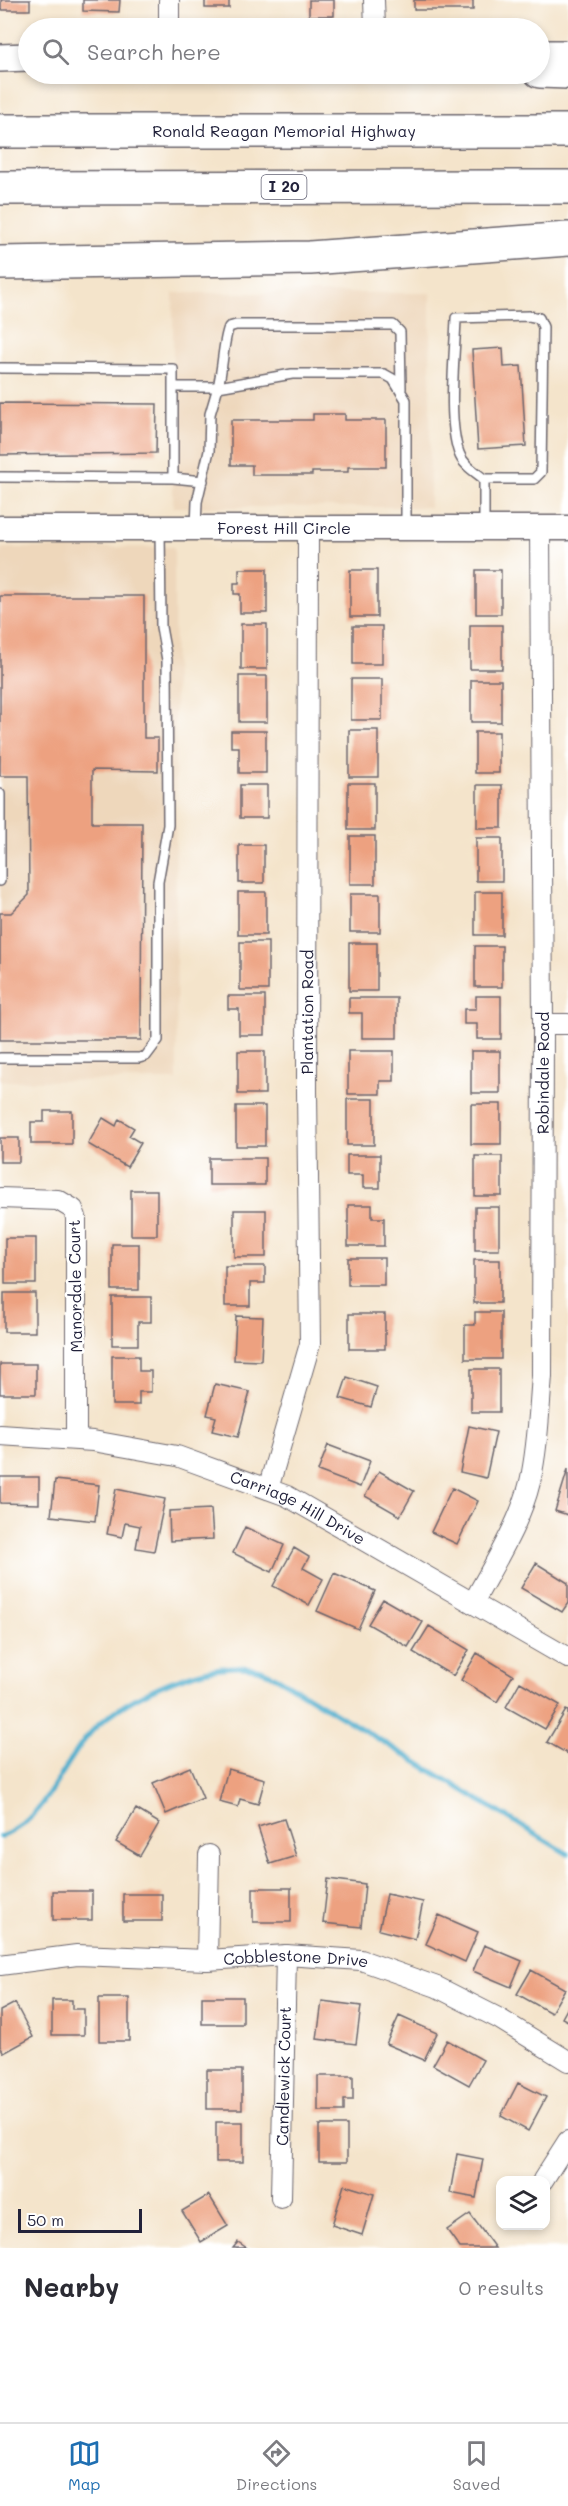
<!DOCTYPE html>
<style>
body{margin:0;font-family:Mali,sans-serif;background:#f7f7f7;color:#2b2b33}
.controls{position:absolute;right:18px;bottom:18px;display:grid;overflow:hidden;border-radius:12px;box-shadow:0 3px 9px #0003}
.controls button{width:54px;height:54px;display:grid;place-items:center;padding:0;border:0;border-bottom:2px solid #e1e1e2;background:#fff;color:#2b2b33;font:30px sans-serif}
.scale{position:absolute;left:18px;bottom:15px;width:124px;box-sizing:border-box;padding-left:6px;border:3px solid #22223b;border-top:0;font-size:16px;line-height:21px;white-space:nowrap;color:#22223b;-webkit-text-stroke:4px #fff;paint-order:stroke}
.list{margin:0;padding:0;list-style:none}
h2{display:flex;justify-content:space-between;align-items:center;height:78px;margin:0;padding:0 24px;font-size:26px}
h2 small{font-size:20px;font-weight:400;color:#7c7c81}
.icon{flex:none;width:33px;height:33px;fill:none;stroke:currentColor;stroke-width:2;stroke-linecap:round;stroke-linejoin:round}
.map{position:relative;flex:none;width:568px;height:2248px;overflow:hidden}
.search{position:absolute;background:#fff;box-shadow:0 3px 9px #0003;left:18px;right:18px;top:18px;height:66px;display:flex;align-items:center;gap:15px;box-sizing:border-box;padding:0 21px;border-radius:33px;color:#7c7c81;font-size:22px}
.sheet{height:174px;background:#fff}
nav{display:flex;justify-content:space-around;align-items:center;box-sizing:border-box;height:84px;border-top:2px solid #e1e1e2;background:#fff;font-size:16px;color:#7c7c81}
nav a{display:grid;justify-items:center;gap:3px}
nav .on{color:#1f6fb2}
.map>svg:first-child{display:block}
</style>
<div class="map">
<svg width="568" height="2248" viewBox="0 0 568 2248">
<rect width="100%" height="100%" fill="#fff"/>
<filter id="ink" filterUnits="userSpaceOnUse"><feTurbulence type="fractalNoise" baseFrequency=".0167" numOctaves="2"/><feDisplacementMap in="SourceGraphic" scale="12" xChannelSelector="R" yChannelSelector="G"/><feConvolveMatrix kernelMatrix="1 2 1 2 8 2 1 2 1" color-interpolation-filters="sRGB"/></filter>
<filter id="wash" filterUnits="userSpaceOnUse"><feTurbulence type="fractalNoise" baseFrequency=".008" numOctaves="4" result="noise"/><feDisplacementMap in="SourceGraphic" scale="24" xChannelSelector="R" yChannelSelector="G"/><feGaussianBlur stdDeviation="1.35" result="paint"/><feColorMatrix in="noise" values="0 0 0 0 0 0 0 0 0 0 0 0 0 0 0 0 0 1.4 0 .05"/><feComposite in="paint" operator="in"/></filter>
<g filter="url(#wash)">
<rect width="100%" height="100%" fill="#f4e4cb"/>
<path fill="#eed7bb" d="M173,293h257v214h-257z
M174,547l3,533 -177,1v-533z"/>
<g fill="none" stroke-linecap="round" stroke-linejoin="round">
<path stroke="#4dadcc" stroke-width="5" d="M0,1837c46,-16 62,-76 94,-108 34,-34 114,-71 163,-60 7,1 14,6 21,9l290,176"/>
</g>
<g id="blocks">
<path fill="#eda180" d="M1,0h29v10h-29z
M83,0h37l-1,12 -36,-1z
M205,0h24v8h-24z
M309,0h25v16h-25z
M414,0h59v10h-59z
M503,348l1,19 17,-1 5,80 -48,3 -6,-99z
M0,403l157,1 -1,49 -156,2z
M313,414h32v6h41v47h-38v5h-36v3h-60v-10h-21v-45h82z
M239,569h28v44h-27v-19h-6v-11h5z
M350,570h27v47h-27z
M476,570h25v44h-25z
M0,596h144v142h14v33l-66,-1v53h50l-1,217h-141v-127h11l18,-18 -1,-119h-28z
M241,624h26v45h-26z
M470,625h32v44h-32z
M353,626h29v38h-29z
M239,676h28v46h-28z
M351,679h31v41h-31z
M471,680h30v42h-30z
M349,730h29v47h-29z
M231,731h35v42h-27v-26h-8z
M475,732h24v41h-24z
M348,783h27v47h-27z
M240,785h27v33h-27z
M477,785h25v43h-25z
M350,836h25v48h-25z
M476,838h26v43h-26z
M239,845h25v38h-25z
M238,892h28v43h-28z
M475,892h27v43h-27z
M350,894h30v38h-30z
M240,942h28v48h-28z
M349,943h28v48h-28z
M475,946h27v41h-27z
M228,996h37v39h-26v-26h-11z
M476,996h25v43h-24v-15h-13v-15h12z
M349,998h48v40h-35v-25h-13z
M238,1051h27v43h-27z
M348,1051h46v30h-14v13h-32z
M471,1051h29v42h-29z
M347,1099h27v46h-27z
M471,1104h30v40h-30z
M236,1106h29v40h-29z
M44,1111h28v33h-41v-22h13z
M103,1118l13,8 3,-7 15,9 -5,8 12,7 -14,24 -39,-23z
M0,1138h19v24h-19z
M347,1155h33v33h-17v-13h-16z
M475,1156h27v40h-27z
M209,1158h56v27h-56z
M131,1190h26v45h-26z
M348,1205h24v13h12v28h-36z
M475,1207h24v43h-24z
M234,1210h32v47h-32z
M5,1238h31v46h-31z
M112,1244h27v46h-27z
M348,1258h36v27h-36z
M474,1260h26v43h-26z
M225,1266h40v17h-15v23h-25z
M4,1293h31v39h-31z
M112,1297h39v25h-13v23h-26z
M475,1312h26v47h-36v-34h10z
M349,1314h36v35h-36z
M236,1316l27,1 -2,44 -27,-1z
M112,1356h27v15h12v21h-12v13h-27z
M0,1364h36v30h-36z
M471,1369h28v43h-28z
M347,1377l30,10 -6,20 -31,-9z
M215,1384l35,8 -12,45 -26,-6 4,-14 -9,-2z
M469,1426l27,6 -10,46 -26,-6z
M328,1445l42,16 -10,26 -42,-16z
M568,1469v46l-13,-4z
M379,1471l35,20 -14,25 -35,-20z
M0,1477h39v27l-39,-1z
M55,1480l44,5 -4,36 -44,-5z
M452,1488l26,13 -21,43 -26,-12z
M116,1489l49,10 -11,52 -18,-3 4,-22 -15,-3 -3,14 -15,-3z
M211,1509l2,30 -43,2 -1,-30z
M245,1527l39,18 -12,27 -39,-19z
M294,1548l15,9 -6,11 20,11 -14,26 -36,-19z
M536,1563l32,20v20l-6,9 -41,-24z
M334,1573l41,18 -17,38 -41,-18z
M383,1599l40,23 -15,25 -40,-23z
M429,1626l40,24 -16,26 -40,-24z
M477,1653l36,22 -16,27 -36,-22z
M520,1682l40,23 -15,24 -39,-22z
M566,1710l2,1v43l-21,-12z
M190,1767l13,31 -37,16 -13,-31z
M228,1769l37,10 -7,25 -18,-5 -2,8 -19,-5z
M136,1809l23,14 -19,33 -24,-14z
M284,1819l12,37 -26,8 -12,-37z
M328,1879l37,5 -4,43 -38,-4z
M253,1888h38v34h-38z
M53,1891h39v29h-39z
M123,1894h39v27h-39z
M387,1894l36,8 -8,37 -36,-9z
M439,1915l39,17 -13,30 -39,-18z
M484,1945l38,16 -11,26 -38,-16z
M531,1970l34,19 -14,24 -34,-19z
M202,1997h41v27h-41z
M99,1998h30v43h-30z
M52,2000h20v9h12v26h-32z
M322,2001l39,5 -5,38 -39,-5z
M15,2003l18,34 -29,16 -4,-7v-35z
M568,2007v14l-6,-3z
M399,2016l38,17 -13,27 -38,-16z
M447,2040l36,20 -14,25 -36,-20z
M207,2070h35v39h-35z
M318,2076h35v24h-9v11h-26z
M518,2083l28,14 -18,34 -27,-15z
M216,2122h27v40h-27z
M319,2125h28v37h-28z
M457,2154l26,5 -7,39 -26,-5z
M344,2185l30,9 -12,41 -30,-10z
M209,2195l19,31 -27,16 -19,-31z
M470,2214l25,34h-35l-13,-18z
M238,2242l9,6h-14z"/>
</g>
</g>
<g filter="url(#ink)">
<use href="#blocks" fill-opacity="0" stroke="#6c666d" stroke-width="1.5"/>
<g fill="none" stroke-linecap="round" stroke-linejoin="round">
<defs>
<path id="service" d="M0,368l173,1v109l30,3
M173,387h45c5,-19 5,-46 11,-60l7,-2h157l7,7 1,57
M0,477l173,1
M196,528l1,-26 12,-51 1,-37 8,-27 74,-13h92l9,5 13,21v126
M484,528v-49c-10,-8 -21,-14 -25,-26 -12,-34 -4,-98 -3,-135l73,-2 10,2 4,9 -2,145 -7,7h-50
M0,794v87
M0,1058h139l7,-2 12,-16v-158l10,-57 -1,-165 -6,-33 -1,-99"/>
<g id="minor">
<path d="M374,0l1,28"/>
<path d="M169,28v-28"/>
<path d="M543,1024h25"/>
<path d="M0,1198l58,2 15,9 3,8v222"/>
<path id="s1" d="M0,1435l93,6 84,15 110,40 281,162"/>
<path id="s2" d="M268,1489l42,-145 -3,-253 1,-563"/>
<path id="s3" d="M473,1603c20,-38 47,-79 57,-121 8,-35 9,-71 12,-106l1,-352 -3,-496"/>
<path d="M207,1960l2,-105"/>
<path id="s4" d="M0,1965l77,-10 130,5 79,-5 75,5 76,27 61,31 70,43"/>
<path d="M543,2180l25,-39"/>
<path id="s5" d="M281,2198l5,-243"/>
</g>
<g id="tertiary">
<path id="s6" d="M0,528h568"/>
</g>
<path id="secondary" d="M540,54h28
M0,58l28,-1"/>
<g id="motorway">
<path d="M540,71l28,1"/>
<path id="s7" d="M0,131h568"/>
<path d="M0,188l568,-1"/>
<path d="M0,263l310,-5 258,-19"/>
</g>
</defs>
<use href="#service" stroke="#6c666d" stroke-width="12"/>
<use href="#minor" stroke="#6c666d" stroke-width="22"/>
<use href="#tertiary" stroke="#6c666d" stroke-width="27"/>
<use href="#secondary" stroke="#6c666d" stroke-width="30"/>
<use href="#motorway" stroke="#6c666d" stroke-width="36"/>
<use href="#service" stroke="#fff" stroke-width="9"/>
<use href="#minor" stroke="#fff" stroke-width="20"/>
<use href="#tertiary" stroke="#fff" stroke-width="24"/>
<use href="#secondary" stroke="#fff" stroke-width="27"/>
<use href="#motorway" stroke="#fff" stroke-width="33"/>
</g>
</g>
<g text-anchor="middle" stroke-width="5" stroke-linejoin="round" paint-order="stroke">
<rect fill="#fff" stroke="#646476" stroke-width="1.5" x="261.5" y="175" width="45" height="24" rx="4.5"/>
<g font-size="15" font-weight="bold" fill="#22223b">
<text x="284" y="192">I 20</text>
</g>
<g font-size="16" fill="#22223b" stroke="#fff">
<text dy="6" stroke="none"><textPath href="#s7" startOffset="284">Ronald Reagan Memorial Highway</textPath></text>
<text dy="6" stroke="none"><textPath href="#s6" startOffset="284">Forest Hill Circle</textPath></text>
<text dy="6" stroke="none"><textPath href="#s2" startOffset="483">Plantation Road</textPath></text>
<text dy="6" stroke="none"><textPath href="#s3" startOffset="544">Robindale Road</textPath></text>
<text transform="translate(75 1286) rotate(-91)" y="6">Manordale Court</text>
<text dy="6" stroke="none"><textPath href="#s1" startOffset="310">Carriage Hill Drive</textPath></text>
<text dy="6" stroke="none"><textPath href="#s4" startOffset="297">Cobblestone Drive</textPath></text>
<text dy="6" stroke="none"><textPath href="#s5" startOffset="122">Candlewick Court</textPath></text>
</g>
</g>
</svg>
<div class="controls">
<button><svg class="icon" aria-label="layers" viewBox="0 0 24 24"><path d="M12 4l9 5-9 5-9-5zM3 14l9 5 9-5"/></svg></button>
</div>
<div class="scale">50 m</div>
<div class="search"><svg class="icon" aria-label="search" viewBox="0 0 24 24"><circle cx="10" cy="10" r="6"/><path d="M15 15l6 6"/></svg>Search here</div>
</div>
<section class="sheet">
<h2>Nearby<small>0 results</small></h2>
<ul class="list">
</ul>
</section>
<nav>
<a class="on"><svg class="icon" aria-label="map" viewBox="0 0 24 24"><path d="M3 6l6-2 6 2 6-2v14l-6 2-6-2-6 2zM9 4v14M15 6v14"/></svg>Map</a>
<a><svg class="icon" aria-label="directions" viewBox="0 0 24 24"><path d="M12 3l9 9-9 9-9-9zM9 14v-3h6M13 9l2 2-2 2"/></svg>Directions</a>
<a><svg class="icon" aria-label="saved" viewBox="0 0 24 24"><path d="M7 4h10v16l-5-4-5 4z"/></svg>Saved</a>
</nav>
